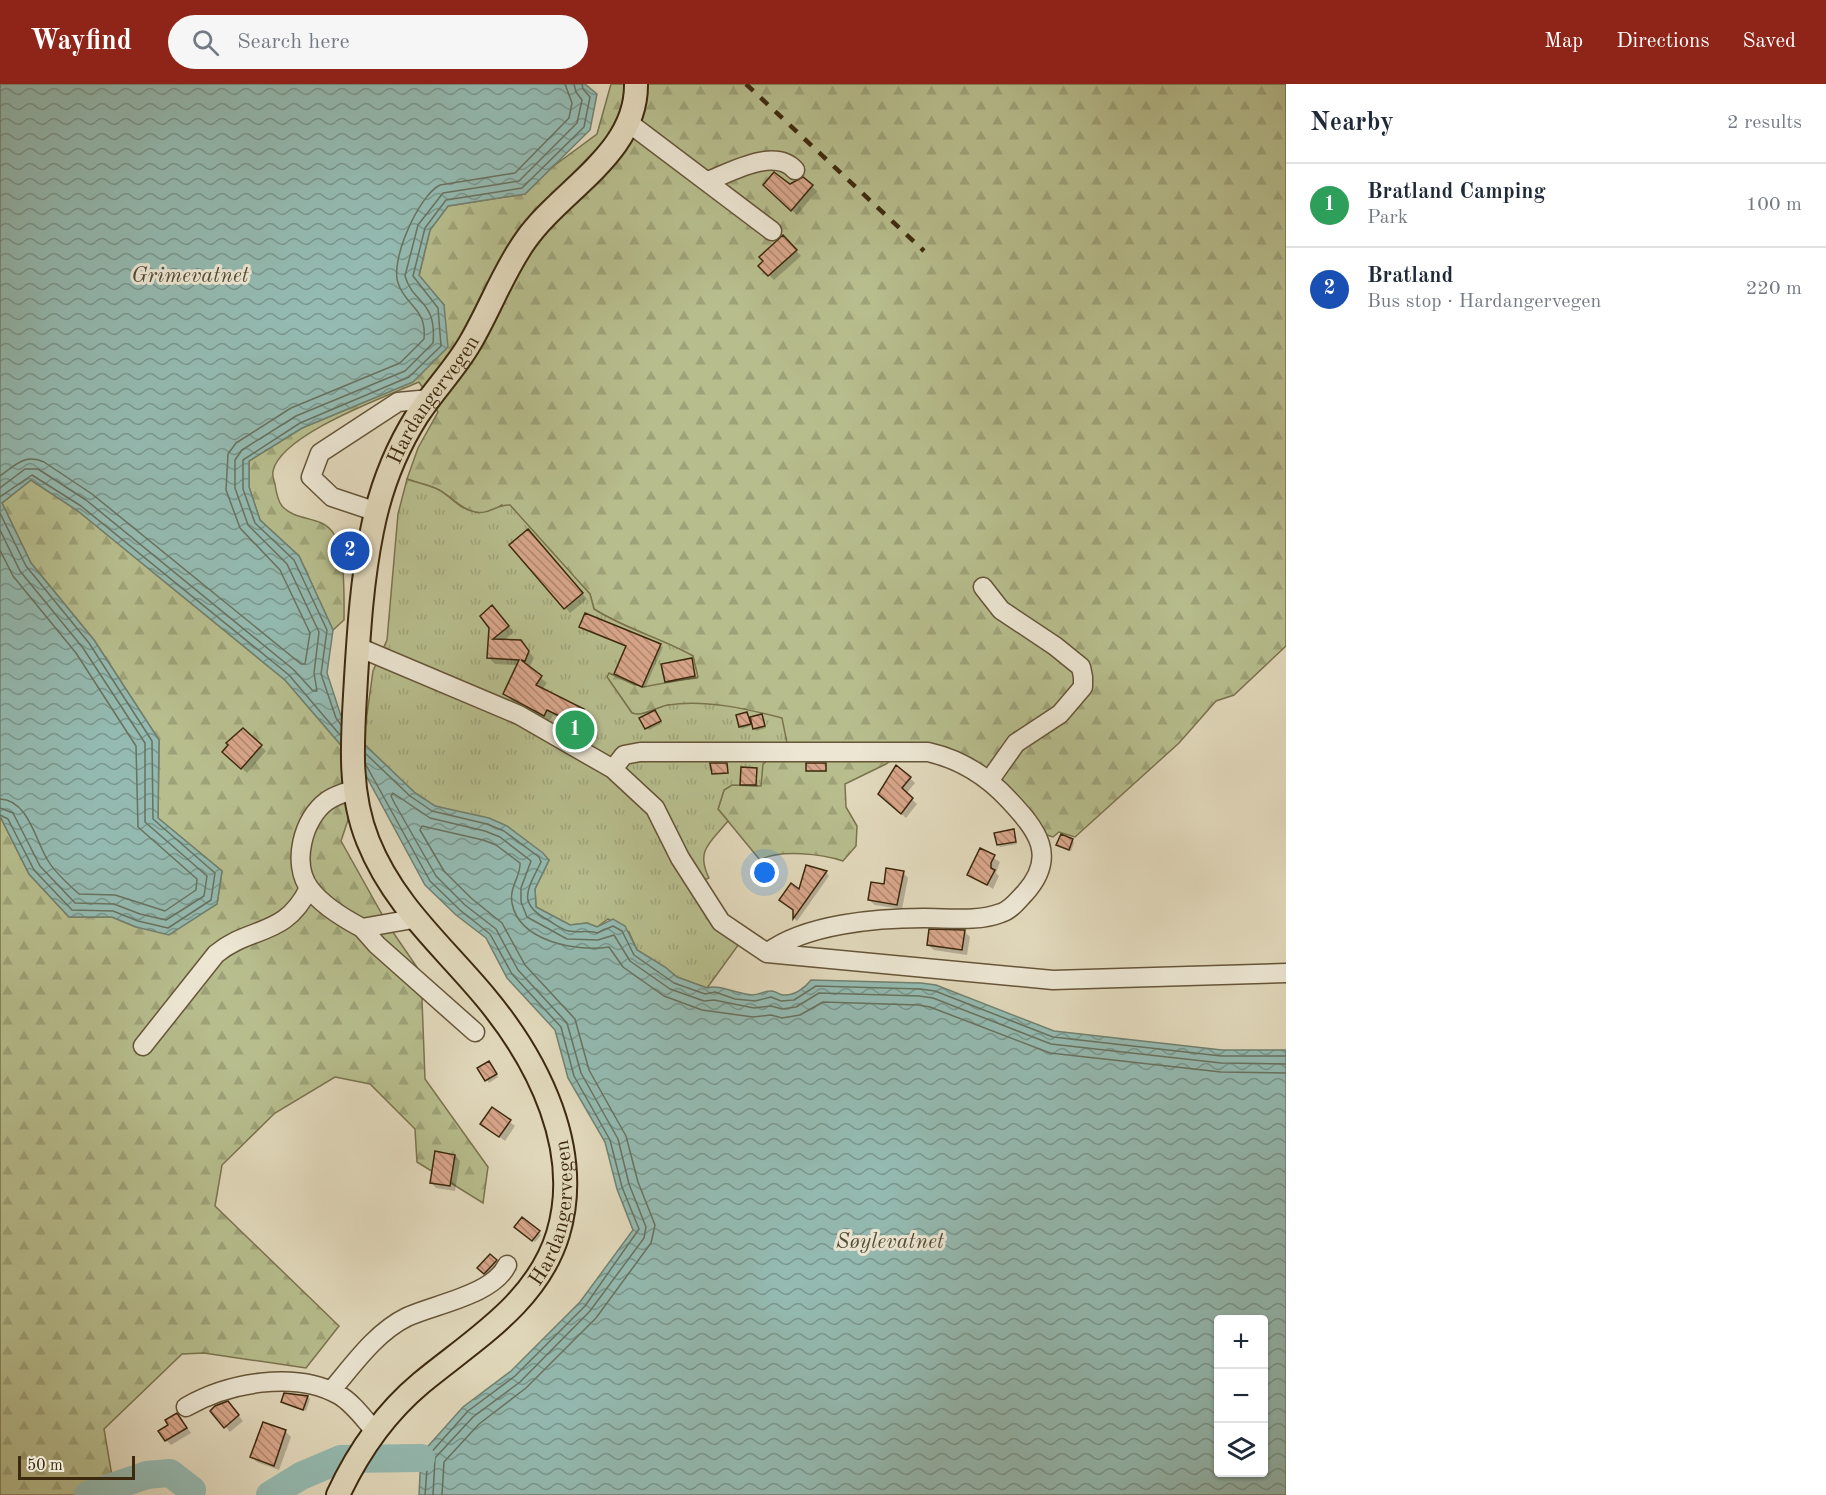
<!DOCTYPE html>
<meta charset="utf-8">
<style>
body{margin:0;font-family:"Old Standard TT",serif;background:#f6f6f7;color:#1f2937}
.controls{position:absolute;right:18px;bottom:18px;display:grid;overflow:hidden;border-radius:6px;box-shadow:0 2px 4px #0004}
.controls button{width:54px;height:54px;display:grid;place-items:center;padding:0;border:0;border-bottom:2px solid #e0e1e3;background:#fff;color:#1f2937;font:30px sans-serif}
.scale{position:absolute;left:18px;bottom:15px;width:117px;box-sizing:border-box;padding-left:6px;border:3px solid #3d290d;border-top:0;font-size:16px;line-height:21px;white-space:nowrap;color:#3d290d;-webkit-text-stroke:4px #ece6d3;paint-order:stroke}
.you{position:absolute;left:765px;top:789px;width:21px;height:21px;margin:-15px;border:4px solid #fff;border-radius:50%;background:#1a73e8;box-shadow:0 0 0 9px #1a73e833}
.badge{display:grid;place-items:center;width:39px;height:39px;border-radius:50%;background:#8f2418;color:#fff;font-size:20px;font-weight:700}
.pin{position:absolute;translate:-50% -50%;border:3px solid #fff;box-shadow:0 2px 6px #0006}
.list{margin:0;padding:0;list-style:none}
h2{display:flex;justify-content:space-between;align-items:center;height:78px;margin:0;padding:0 24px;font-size:26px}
h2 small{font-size:20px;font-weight:400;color:#747a83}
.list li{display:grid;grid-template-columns:39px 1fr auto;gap:18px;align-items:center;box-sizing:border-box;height:84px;padding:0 24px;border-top:2px solid #e0e1e3}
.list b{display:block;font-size:22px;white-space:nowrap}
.list p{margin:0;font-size:20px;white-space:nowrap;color:#747a83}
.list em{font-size:20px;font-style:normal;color:#747a83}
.icon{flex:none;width:33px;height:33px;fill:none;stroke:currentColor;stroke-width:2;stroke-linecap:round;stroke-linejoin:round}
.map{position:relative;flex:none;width:1286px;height:1411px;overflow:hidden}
header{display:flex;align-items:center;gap:36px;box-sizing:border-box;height:84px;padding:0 30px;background:#8f2418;color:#fff}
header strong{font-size:28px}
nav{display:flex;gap:33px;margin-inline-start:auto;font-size:21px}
.search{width:420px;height:54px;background:#f6f6f7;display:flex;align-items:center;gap:15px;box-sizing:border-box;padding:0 21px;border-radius:33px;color:#747a83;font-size:22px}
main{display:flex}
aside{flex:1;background:#fff}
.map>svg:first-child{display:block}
</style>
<header>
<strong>Wayfind</strong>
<div class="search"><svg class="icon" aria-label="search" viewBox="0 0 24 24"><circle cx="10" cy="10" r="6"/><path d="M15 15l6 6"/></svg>Search here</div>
<nav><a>Map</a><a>Directions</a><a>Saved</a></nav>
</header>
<main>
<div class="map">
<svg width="1286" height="1411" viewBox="0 0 1286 1411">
<defs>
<pattern id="forest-firs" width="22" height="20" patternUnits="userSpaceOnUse" patternTransform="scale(1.5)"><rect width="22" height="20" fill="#b7bd8d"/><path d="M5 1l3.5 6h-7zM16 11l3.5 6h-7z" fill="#9ea278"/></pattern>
<pattern id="park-tufts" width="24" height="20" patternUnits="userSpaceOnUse" patternTransform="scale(1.5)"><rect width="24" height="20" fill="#b7bd8d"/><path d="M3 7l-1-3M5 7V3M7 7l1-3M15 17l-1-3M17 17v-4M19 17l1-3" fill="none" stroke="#9ea278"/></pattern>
<pattern id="water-waves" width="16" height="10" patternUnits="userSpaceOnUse" patternTransform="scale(1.5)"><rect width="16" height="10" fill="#94bab1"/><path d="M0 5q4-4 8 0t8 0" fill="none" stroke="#7a978e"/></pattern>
<pattern id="building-back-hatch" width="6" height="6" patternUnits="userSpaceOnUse" patternTransform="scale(1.5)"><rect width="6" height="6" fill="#d8a58a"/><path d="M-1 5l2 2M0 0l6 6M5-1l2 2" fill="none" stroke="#b0866f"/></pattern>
</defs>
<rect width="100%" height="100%" fill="#e1d8bb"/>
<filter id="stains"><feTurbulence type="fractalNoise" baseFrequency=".00333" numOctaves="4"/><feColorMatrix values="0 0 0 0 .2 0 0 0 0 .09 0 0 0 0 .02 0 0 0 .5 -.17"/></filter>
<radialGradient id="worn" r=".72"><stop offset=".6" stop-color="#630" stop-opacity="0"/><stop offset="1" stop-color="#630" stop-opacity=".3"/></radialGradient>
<path fill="url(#forest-firs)" stroke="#7a734d" stroke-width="1.5" d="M611,0h675v562l-52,49 -18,6 -37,42 -104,94 -16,-5 -6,5 -9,-3 -35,-46 -98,-42 -25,18 -41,20 1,23 11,19 -1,20 -13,15c-21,-7 -63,-12 -83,-1l-42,-51 6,-19 39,-26 24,-21 -42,-34 -76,-4 -31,10 -6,-2 -26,-37 3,-3 26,12 62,-7 -4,-22c-32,-18 -68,-27 -99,-47l-4,-15 -88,-89c-30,19 -38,0 -63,-15 -9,-5 -22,-7 -32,-11l11,-31 20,-36 -19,-30c-34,15 -138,52 -146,89 -1,4 1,10 2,13 1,7 3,17 7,22 13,15 37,10 49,24 15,17 13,68 13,90l-11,10 -34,-74 -39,-36 -11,-33v-26l53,-33 110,-46 32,-77 -25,-29 11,-46 18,-24 77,-12 26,-26 46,-34z
M31,396l47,31 207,169 79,92 -23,69 47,84 33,48 4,106 63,88 -5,36 -66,-41 -2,-33 -45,-45 -35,-7 -60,36 -53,52 -7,41 124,120 -33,42 -102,-15 -22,1 -78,75 10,59 9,7h-123v-679l29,58 40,43h43l24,10 81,-23 5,-33 -64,-53 1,-78 -65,-100 -63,-77 -29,-60z"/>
<path fill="url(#park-tufts)" stroke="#7a734d" stroke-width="1.5" d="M407,395c10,4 22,6 32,11 13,7 20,19 36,22 14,3 22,-8 35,-7l80,89 4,15c31,20 67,29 99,47l5,21 -55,10 -34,-14 -2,4 25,36c12,4 24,-6 36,-8 37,-6 79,4 114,13l5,25 -24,21 -2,22 -29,-1 -8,5 -6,19 10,12c-17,21 -33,29 -19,57l-9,4 25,34 22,17 -40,55 -30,-11 -12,-10 -28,-17 -8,-18 -21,-13 -11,8 -10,-4 -17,2 -34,-18 -1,-18 14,-29 -91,-48 -23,-6 -21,-14 -51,-49 10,-72 14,-31 11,-126z"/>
<path fill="url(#water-waves)" stroke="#71806f" stroke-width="1.5" fill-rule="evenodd" d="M0,0h585l12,10 -7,36 -65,64 -77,12 -18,24 -11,45 25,30 4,42 -35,35 -111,46 -53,33v26l11,33 39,36 34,74 -6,43 14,43 22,27 51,49 21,14 54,12 18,8 36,27 6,7 -14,29 1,18 34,18 17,-2 10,4 16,-8 12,7 12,24 28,17 12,10 30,11c12,-4 30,6 45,7 7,0 12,-4 18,-4 5,-1 9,4 13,4 11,1 22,-7 28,-15l110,3 15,2 118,46 168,19h64v445h-867l2,-41 42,-47 48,-36 69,-69 53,-72 -16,-41 -12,-47 -37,-64 -13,-48 -48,-52 -21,-40 -30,-23 -31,-30 -61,-113 -79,-92 -207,-169 -47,-31 -29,23 29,60 63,77 65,100 -1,78 64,53 -5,33 -48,31 -33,-8 -24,-10h-43l-40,-43 -29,-58zM1218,1236h46v152h-46z"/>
<path fill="#0003" d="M803,95l14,12 -20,24 -32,-30 25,1z
M783,153l18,19 -27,24 -14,-14z
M533,452l54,63 -17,14 -59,-68z
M498,529l16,19 -11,9 23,7 8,10 -4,8h-5l22,17 -5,7 41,20 5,6 -6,13 -29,-14 -3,6 -37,-19 -8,-8 13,-29 -23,-1 -6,-6z
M586,531l77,32 -18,41 -30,-14 13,-28z
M691,576l5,18 -28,5 -2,-2z
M655,628l7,11 -13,7 -8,-11z
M747,630l3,5 11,-3 5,12 -10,3 -3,-6 -11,4 -2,-3z
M243,646l23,21 -19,22 -23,-21z
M825,681l2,7 -20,-2z
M756,685l2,18 -14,-1 -3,-2z
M910,694l5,5 -9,11 11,10 -11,14 -21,-19z
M1013,747l4,13 -17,3 -2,-2z
M1072,756l2,3 -3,8 -13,-6z
M981,766l19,12 -4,11 3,3 -6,13 -24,-15z
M826,788l3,4 -32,45 -3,-3 1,-7 5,-20z
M903,788l5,6 -6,31 -27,-4 -6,-5z
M965,848l5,5 -3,18 -33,-5 -6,-5z
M491,981l7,12 -9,6 -10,-15z
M493,1025l22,17 -10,15 -23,-17z
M455,1072l5,5 -5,30 -19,-3 -5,-6z
M522,1135l19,16 -6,7 -19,-15z
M490,1172l11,10 -11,12 -11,-10z
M285,1311l23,2 2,2 -4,12 -21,-7 -2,-2z
M233,1324l10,13 -13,11 -5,-6z
M182,1336l9,13 -20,12 -5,-5z
M264,1340l22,8 5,5 -12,33 -22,-8 -5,-5z"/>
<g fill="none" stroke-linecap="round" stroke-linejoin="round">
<path stroke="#68725f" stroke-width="1.5" d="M0,392c14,-10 25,-23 44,-14l48,32 209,170h4l5,-31 -30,-63 -40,-42 -14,-38 2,-36 8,-11 55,-35 109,-45 24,-24c3,-31 -18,-32 -26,-56 -8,-22 20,-87 42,-98l75,-12 54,-55 3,-15 -7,-19
M0,404l25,-19h13l48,31 208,170 19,21h4l-3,-18 5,-41 -32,-68 -39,-39 -13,-37v-28l7,-10 54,-34 109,-45 28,-28c4,-43 -20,-39 -28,-67l13,-51 25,-32 76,-12 58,-58 5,-23 -6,-8 -2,-8
M0,413l32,-22 49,31 208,169 51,60
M0,429l26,53 63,77 63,98 1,78 62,54 -4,27 -43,28 -30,-7 -25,-10 -41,-1 -38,-40 -26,-51 -8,-4
M0,446l20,41 63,77 62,95v79l62,54 -3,20 -38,24 -26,-6 -26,-10 -39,-1 -35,-37 -27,-53 -13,-5
M0,466l13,26 63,77 60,93 2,81 59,52 -1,11 -31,21 -50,-16 -36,-1c-11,-10 -25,-22 -32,-35 -12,-20 -19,-59 -47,-60
M341,641l-5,-7 -15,-44 6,-44 -33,-70 -39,-37 -12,-34v-29l57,-37 109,-46 32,-31 -3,-38 -25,-32 12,-48 21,-28 76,-12 62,-61 6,-30 -7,-8 -1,-5
M366,670l44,42 22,15 55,13 17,7 35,26 2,5c-13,27 -25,41 7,58 7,4 14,10 21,11 10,2 18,-1 28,2l16,-7 9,5 12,24 40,28 31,11 10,-2 20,7 20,2 16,-4 10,4 13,-1 22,-14 104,3 15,2 118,46 168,19h65
M366,681l64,116 30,29 30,24 22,40 49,53 13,49 36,64 12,47 17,42 -54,77 -70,70 -47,35 -40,45 -3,39
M433,1411l2,-37 38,-41 47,-35 70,-71 54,-73 2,-11 -17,-43 -11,-45 -37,-66 -14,-50 -49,-53 -22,-41 -31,-24 -29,-29 -41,-72 -4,-8 2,-3 37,25 55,13 15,6 31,24 -10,27v14l6,15 40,22 31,1 16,-5 16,26 40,28 34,12 10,-1 40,8 17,-2 11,3 14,-2 23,-14 100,3 14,2 118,46 170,19 65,1
M442,1411l2,-33 35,-38 47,-36 70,-70 55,-75 4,-18 -17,-43 -12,-46 -37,-66 -14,-51 -50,-54 -23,-42 -31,-25 -27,-27 -24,-41 2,-4 61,14 13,5 24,18c1,13 -11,24 -8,40 7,39 66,49 97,44l14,20 41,29 38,14 51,7 18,-2 11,3 18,-3 23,-13 95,3 12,2 120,46 171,19 65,1"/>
<path stroke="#94bab1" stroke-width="28" d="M88,1411l59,-20 23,-2 22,17
M270,1411l31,-19 40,-17 80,-1"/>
</g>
<path fill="url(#building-back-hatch)" stroke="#3d290d" stroke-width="1.5" d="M774,88l16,12 13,-7 10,8 -22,26 -28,-26z
M783,151l14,15 -29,26 -10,-10 5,-5 -4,-4z
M528,445l55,64 -19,16 -55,-64z
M492,521l17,21 -16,13 28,1 8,11 -4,10 -4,-1 21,16 -6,9 48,24 -8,15 -29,-14 -3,6 -41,-22 16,-34 -32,-2 2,-30 -9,-12z
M585,529l76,31 -19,43 -28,-13 12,-28 -47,-19z
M692,574l3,18 -30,6 -4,-18z
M655,626l6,11 -16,8 -6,-11z
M747,628l4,12 -12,3 -3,-12z
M762,630l3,12 -12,3 -3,-12z
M243,644l19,17 -21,24 -19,-17 6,-7 -2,-2z
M710,679h17l1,10 -16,1z
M806,679h20v8h-20z
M896,681l15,12 -9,11 11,10 -12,16 -23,-20z
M741,683l16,1 -1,17h-16z
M1014,745l2,13 -19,3 -3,-12z
M1061,750l12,5 -4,11 -13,-5z
M980,764l15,7 -4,8v5l4,2 -8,15 -20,-10z
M806,781l21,6 -34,48v-9l-14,-10 12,-17 8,6z
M886,784l18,3 -7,34 -29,-5 3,-18 13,2z
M929,845l36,1 -3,20 -35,-5z
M489,977l8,13 -12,7 -8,-13z
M492,1023l19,13 -12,17 -19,-13z
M435,1067l20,4 -5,31 -20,-3z
M522,1133l18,14 -8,10 -18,-14z
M490,1170l7,6 -13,14 -7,-6z
M284,1309l24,3 -5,14 -22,-8z
M228,1317l11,14 -15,13 -14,-17 5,-5z
M177,1329l10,15 -22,13 -7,-10 10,-6 -3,-5z
M263,1338l23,8 -12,36 -24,-9z"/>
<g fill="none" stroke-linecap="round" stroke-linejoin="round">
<defs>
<path id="minor" d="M629,39l143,108
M708,97c23,-9 67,-34 87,-11
M377,428l-45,-15 -21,-20 9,-24 78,-51 32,-3
M983,503l18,23 54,36 26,21 2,10v10l-23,27 -44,29 -27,38
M358,563l161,68 94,54 42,39 25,50 41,64 46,31 286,27 233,-7
M613,685l11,-14 16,-3h288c31,7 59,24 81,48 28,30 49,56 16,93 -7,7 -14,17 -24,20 -23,9 -52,5 -77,5 -47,0 -119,6 -157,35
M353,706c-10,3 -18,5 -26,11 -24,17 -36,63 -17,88 12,16 35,30 52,39l51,-9
M362,844l15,17 98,87
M143,962l73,-92c35,-29 69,-16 93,-66
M331,1307c22,-26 45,-59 76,-74 28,-13 86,-22 100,-52
M186,1323c41,-24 109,-37 153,-12 14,8 25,24 36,36"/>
<g id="major">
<path id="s1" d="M338,1411c20,-43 46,-81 83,-112 52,-43 116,-80 137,-149 25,-84 -19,-172 -72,-236 -43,-52 -92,-92 -118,-157 -21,-52 -15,-107 -12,-163 3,-49 6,-98 16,-147 8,-41 23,-80 45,-115 16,-25 38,-47 53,-73 20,-34 33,-71 55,-102 36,-52 112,-87 111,-157"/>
</g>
</defs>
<use href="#minor" stroke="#665538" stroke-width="21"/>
<use href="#major" stroke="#3d290d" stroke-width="26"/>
<use href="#minor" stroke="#ece6d3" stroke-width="18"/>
<use href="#major" stroke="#e1d8bb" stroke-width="22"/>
<path stroke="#3d290d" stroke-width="4.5" stroke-dasharray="10 10" stroke-linecap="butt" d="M746,0l178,167"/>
</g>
<g text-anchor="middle" stroke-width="6" stroke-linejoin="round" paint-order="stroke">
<g font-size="21" fill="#3d290d" stroke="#ece6d3">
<text dy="7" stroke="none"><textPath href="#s1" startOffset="1260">Hardangervegen</textPath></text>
<text dy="7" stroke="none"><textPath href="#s1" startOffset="366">Hardangervegen</textPath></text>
</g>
<g font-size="22" font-style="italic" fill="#534d36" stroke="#ece6d3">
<text x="190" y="198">Grimevatnet</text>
<text x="890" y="1164">Søylevatnet</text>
</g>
</g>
<rect width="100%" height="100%" filter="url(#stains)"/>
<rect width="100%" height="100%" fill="url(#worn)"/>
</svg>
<div class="controls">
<button>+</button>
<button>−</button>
<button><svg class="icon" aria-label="layers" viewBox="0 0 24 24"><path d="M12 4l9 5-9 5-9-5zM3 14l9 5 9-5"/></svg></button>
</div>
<div class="scale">50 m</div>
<div class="you"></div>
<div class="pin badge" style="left:575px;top:646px;background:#2e9e5b">1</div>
<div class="pin badge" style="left:350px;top:467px;background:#1a4fb4">2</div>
</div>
<aside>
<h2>Nearby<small>2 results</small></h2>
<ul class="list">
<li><span class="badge" style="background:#2e9e5b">1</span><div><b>Bratland Camping</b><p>Park</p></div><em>100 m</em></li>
<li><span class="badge" style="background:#1a4fb4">2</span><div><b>Bratland</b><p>Bus stop · Hardangervegen</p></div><em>220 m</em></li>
</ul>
</aside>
</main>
